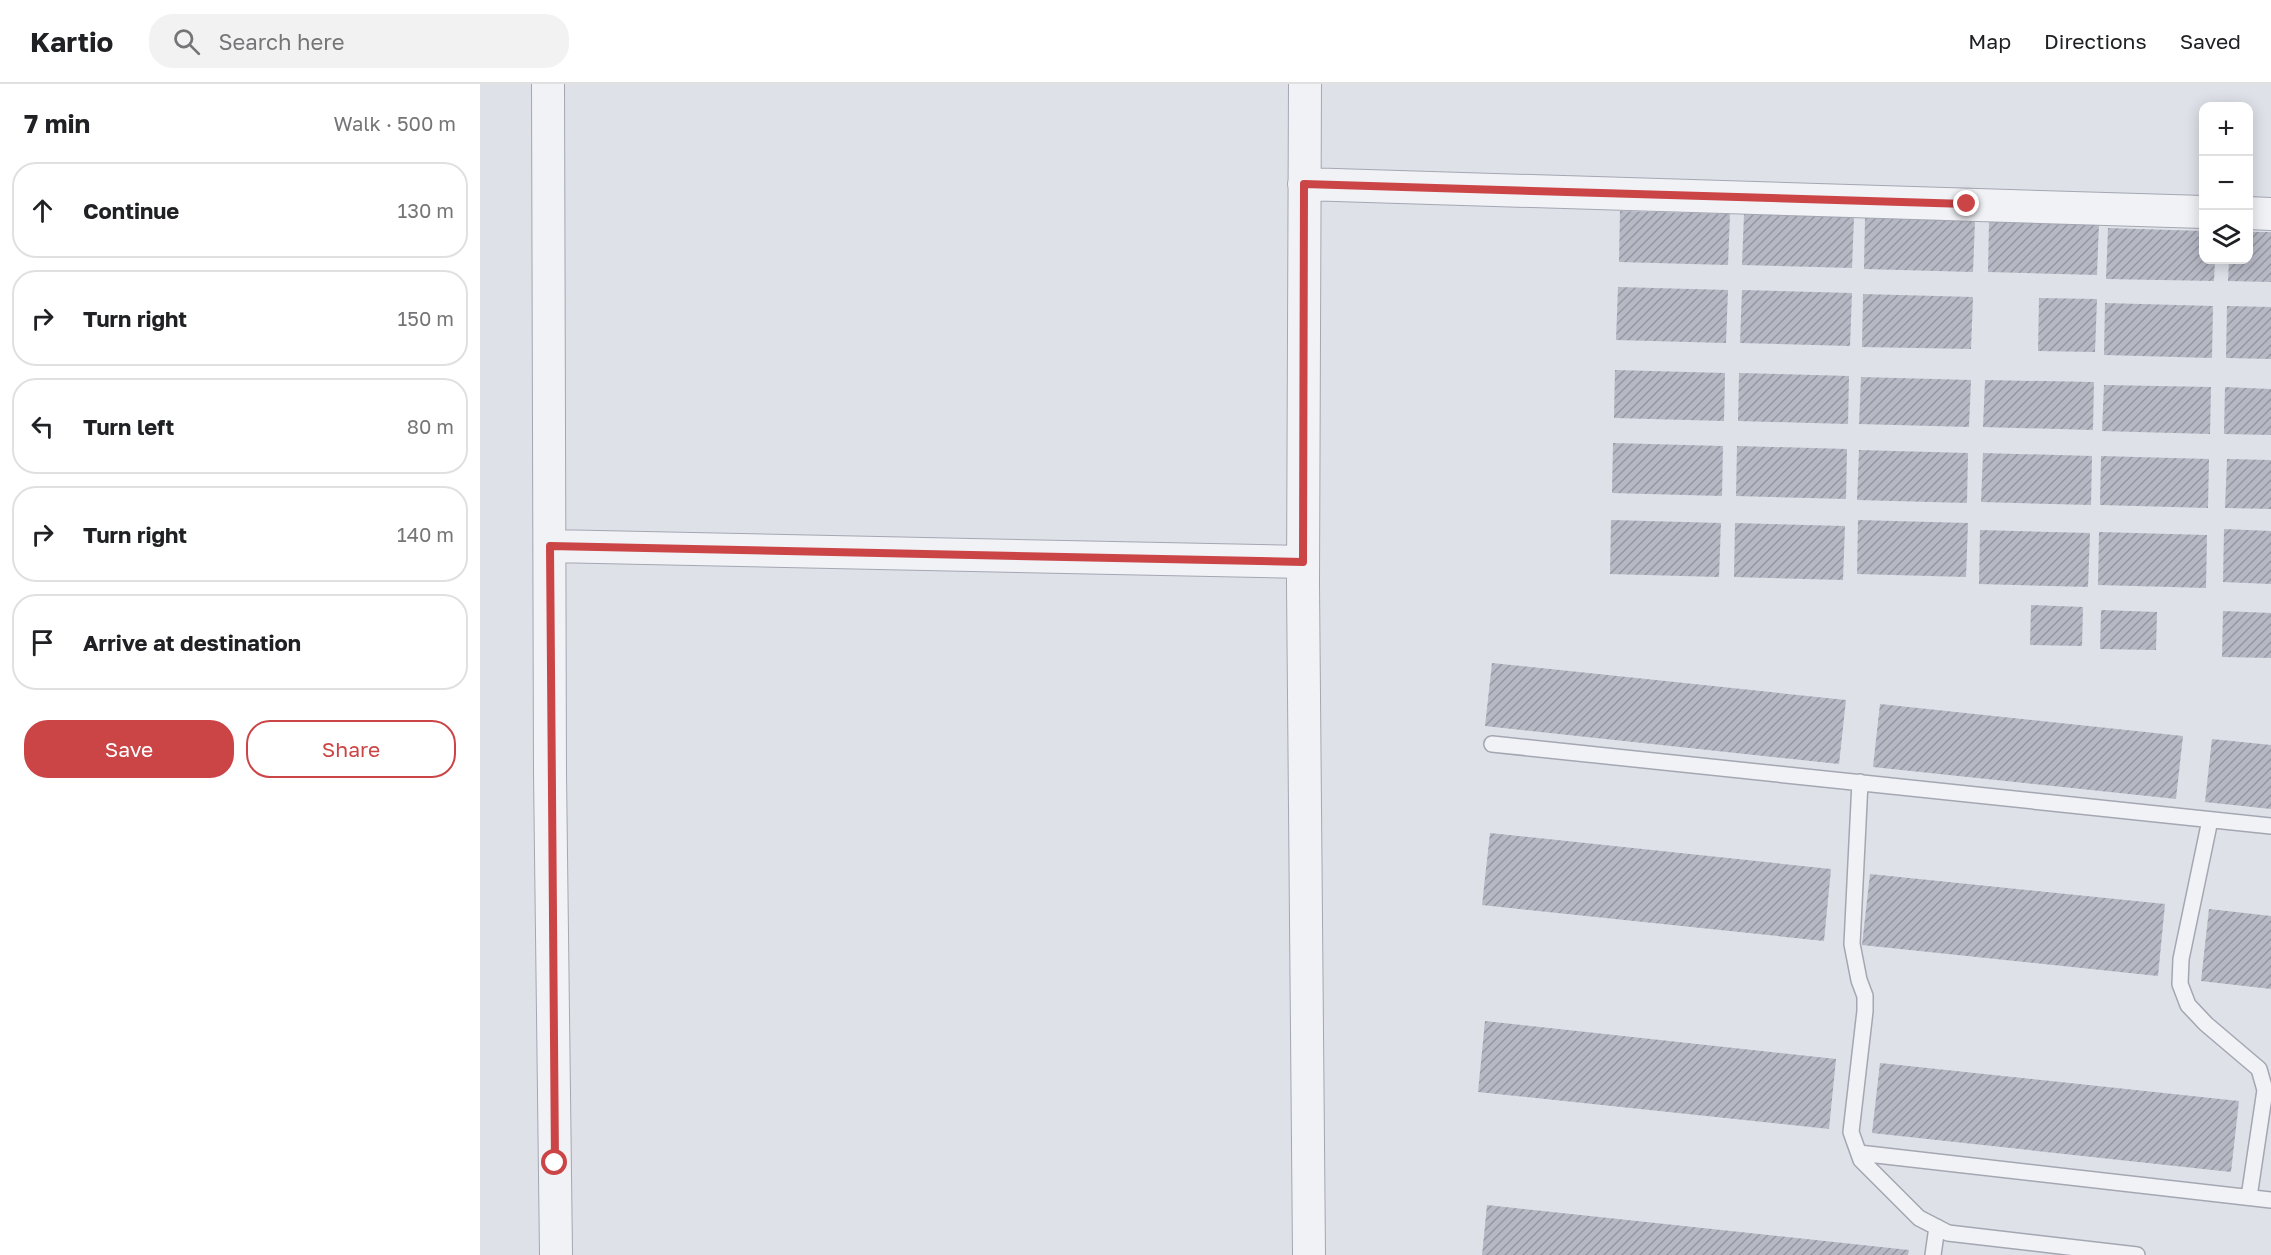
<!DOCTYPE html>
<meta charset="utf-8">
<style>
body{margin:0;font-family:"Golos Text",sans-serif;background:#f2f2f2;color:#202124}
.controls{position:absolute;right:18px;top:18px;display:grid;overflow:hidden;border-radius:12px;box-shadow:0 3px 15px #0003}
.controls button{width:54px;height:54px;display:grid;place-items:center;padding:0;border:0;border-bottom:2px solid #e0e0e0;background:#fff;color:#202124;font:30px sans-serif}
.stop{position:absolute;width:18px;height:18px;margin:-14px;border:4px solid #cb4547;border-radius:50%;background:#fff}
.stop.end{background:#cb4547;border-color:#fff;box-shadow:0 2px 6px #0008}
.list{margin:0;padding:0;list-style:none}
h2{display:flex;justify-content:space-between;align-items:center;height:78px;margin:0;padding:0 24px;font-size:26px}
h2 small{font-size:20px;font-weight:400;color:#757577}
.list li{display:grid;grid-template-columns:39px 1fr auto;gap:18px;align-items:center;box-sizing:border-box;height:96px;margin:0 12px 12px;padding:0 12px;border:2px solid #e0e0e0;border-radius:24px}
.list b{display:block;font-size:22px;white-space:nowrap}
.list em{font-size:20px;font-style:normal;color:#757577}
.actions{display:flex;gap:12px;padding:18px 24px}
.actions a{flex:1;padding:14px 0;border:2px solid #cb4547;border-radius:24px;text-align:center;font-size:21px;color:#cb4547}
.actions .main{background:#cb4547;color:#fff}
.icon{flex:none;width:33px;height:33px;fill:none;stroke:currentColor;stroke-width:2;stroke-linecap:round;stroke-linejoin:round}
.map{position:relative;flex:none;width:1791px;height:1171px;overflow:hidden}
header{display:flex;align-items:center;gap:36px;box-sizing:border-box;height:84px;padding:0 30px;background:#fff;border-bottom:2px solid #e0e0e0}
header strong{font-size:28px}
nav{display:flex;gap:33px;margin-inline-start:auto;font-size:21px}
.search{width:420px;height:54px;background:#f2f2f2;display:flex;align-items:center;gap:15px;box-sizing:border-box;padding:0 21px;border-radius:24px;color:#757577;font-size:22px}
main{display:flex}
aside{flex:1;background:#fff}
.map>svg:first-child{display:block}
</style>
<header>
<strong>Kartio</strong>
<div class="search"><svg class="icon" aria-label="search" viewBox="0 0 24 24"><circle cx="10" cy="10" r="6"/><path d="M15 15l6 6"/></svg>Search here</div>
<nav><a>Map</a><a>Directions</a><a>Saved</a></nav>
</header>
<main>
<aside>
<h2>7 min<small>Walk · 500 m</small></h2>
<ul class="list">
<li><svg class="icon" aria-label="ahead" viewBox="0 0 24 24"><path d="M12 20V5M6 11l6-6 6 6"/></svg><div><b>Continue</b></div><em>130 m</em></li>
<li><svg class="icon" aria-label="right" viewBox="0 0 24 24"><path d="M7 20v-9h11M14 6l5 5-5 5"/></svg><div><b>Turn right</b></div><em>150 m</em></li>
<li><svg class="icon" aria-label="left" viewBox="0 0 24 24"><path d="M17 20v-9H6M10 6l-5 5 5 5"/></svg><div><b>Turn left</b></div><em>80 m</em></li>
<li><svg class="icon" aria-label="right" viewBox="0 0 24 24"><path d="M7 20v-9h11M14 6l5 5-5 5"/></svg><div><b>Turn right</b></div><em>140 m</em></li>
<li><svg class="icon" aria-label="arrive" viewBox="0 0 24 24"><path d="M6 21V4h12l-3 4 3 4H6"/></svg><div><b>Arrive at destination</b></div></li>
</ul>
<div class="actions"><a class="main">Save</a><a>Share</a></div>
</aside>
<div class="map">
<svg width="1791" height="1171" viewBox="0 0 1791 1171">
<defs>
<pattern id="building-hatch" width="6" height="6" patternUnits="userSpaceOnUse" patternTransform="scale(1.5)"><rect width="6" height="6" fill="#b6b9c4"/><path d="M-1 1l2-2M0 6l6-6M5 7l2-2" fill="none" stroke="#9497a1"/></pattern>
</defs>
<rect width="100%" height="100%" fill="#dee1e8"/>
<path fill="url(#building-hatch)" d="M1140,127l110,3 -2,51 -109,-3z
M1264,130l110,3 -2,51 -110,-3z
M1385,134l110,3 -2,51 -109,-3z
M1509,137l110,2 -2,52 -109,-3z
M1628,144l96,3v29h11l-1,21 -108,-2z
M1768,148h23v50l-43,-1 1,-21h19z
M1138,203l110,3 -2,53 -110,-3z
M1262,206l110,3 -2,53 -110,-3z
M1383,210l110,3 -2,52 -109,-2z
M1559,214l58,1 -2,53 -57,-1z
M1625,219l108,3 -1,52 -108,-3z
M1747,222l44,1v52l-45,-1z
M1135,286l110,3 -1,48 -110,-3z
M1259,289l110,3 -1,48 -110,-3z
M1381,293l110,3 -2,47 -110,-3z
M1505,296l109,2 -1,48 -110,-3z
M1624,301l107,2 -1,47 -108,-3z
M1745,303l46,2v46l-47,-1z
M1133,359l110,3 -1,50 -110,-3z
M1257,362l110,3 -1,50 -110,-3z
M1379,366l109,3 -1,50 -110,-3z
M1503,369l109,3 -1,49 -110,-3z
M1621,372l108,3 -1,49 -108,-3z
M1747,375l44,1v49l-46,-1z
M1131,436l110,3 -2,54 -109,-3z
M1378,436l110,3 -2,54 -109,-3z
M1255,439l110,3 -2,54 -109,-3z
M1744,445l47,2v53l-48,-2z
M1500,446l110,3 -2,54 -109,-3z
M1619,448l108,3 -1,53 -108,-3z
M1551,521l52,2 -1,39 -52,-1z
M1621,526l56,2 -1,38 -56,-1z
M1743,527l48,2v45l-49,-1z
M1012,579l354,37 -7,64 -354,-38z
M1400,620l303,32 -7,63 -303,-32z
M1732,655l59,6v64l-66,-7z
M1010,749l341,36 -7,72 -342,-36z
M1390,790l295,30 -7,72 -296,-31z
M1729,825l62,7v73l-70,-8z
M1005,937l351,38 -7,70 -351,-37z
M1400,979l359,38 -8,71 -359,-39z
M1007,1121l422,45 -1,5h-426z"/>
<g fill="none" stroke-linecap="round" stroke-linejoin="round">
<defs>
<path id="lane" d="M1012,660l779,82
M1380,698l-8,162 7,36 6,16v15l-14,121 10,28 58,58 29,15 189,22
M1730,736l-29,139 -1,25 8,21 18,19 53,45 6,21 -16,107
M1379,1069l412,47
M1453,1171l4,-28"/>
<path id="street" d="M68,0l2,690 6,480
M825,0l-2,500 6,671
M824,100l900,28
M1768,129l23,1
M70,462l753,16"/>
</defs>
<use href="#lane" stroke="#a4a7b2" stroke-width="18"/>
<use href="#street" stroke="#a4a7b2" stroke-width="34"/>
<use href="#lane" stroke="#f1f2f6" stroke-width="15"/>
<use href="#street" stroke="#f1f2f6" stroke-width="32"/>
</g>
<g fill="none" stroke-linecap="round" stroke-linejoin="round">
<path stroke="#cb4547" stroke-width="8" d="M75,1079l-5,-617 753,16 1,-378 663,20"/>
</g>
</svg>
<div class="controls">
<button>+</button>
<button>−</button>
<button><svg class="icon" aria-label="layers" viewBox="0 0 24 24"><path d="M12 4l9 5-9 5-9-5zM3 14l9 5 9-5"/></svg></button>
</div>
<div class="stop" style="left:75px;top:1079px"></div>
<div class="stop end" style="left:1487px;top:120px"></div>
</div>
</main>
